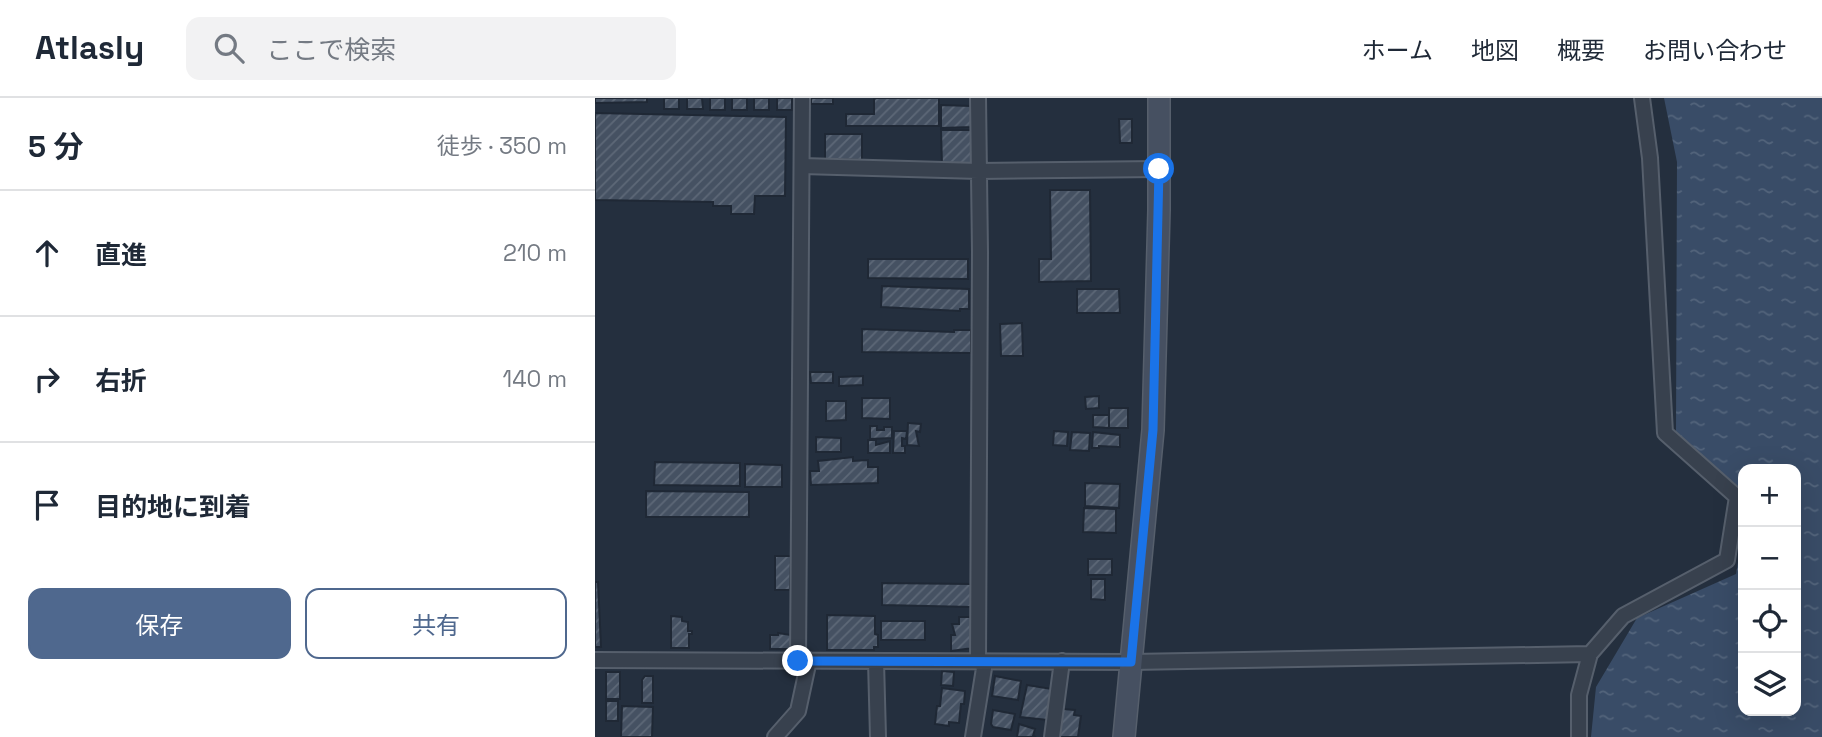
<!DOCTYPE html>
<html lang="ja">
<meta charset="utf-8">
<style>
body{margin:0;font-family:"Space Grotesk","Noto Sans JP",sans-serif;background:#f2f2f3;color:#1f2937}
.controls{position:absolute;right:21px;bottom:21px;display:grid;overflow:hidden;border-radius:14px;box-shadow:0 7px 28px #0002}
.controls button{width:63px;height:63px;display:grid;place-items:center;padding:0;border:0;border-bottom:2px solid #e0e1e3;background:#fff;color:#1f2937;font:35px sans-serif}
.stop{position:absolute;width:21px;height:21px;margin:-16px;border:5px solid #1a73e8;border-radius:50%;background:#fff}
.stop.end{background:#1a73e8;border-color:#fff;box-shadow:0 2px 7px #0008}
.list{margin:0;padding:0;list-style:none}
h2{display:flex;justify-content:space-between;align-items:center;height:91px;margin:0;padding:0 28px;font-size:30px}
h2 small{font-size:23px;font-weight:400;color:#747a83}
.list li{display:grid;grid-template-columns:46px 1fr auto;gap:21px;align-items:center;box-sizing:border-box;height:126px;padding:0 28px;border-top:2px solid #e0e1e3}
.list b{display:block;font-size:26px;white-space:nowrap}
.list em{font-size:23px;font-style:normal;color:#747a83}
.actions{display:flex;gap:14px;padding:21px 28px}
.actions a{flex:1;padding:16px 0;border:2px solid #4f688e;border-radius:14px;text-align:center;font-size:24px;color:#4f688e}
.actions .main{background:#4f688e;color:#fff}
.icon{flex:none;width:38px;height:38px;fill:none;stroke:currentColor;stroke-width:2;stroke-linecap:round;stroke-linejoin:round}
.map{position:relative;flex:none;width:1227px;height:639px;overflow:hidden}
header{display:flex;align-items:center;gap:42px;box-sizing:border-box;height:98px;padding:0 35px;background:#fff;border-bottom:2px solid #e0e1e3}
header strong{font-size:33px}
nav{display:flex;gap:38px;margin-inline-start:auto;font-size:24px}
.search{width:490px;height:63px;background:#f2f2f3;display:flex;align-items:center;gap:18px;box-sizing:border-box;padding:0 24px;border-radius:14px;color:#747a83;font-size:26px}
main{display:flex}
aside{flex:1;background:#fff}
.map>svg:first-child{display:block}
</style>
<header>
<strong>Atlasly</strong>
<div class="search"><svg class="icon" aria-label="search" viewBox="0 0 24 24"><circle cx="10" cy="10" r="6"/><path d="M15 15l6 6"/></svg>ここで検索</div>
<nav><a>ホーム</a><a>地図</a><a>概要</a><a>お問い合わせ</a></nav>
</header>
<main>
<aside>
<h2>5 分<small>徒歩 · 350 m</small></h2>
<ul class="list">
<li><svg class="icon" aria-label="ahead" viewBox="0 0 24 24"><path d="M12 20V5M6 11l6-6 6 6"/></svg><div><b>直進</b></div><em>210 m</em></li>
<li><svg class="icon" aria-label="right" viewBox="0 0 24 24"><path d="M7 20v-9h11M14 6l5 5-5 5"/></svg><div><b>右折</b></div><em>140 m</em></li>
<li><svg class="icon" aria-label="arrive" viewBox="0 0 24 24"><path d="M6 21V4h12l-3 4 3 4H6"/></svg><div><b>目的地に到着</b></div></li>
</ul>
<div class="actions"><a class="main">保存</a><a>共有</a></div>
</aside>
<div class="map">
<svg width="1227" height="639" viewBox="0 0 1227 639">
<defs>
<pattern id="water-ripples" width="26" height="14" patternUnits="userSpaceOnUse" patternTransform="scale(1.75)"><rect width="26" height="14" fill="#394c67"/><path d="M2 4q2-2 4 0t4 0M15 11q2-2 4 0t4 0" fill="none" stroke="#53647b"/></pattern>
<pattern id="building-hatch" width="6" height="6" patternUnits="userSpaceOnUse" patternTransform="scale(1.75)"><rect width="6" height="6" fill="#455162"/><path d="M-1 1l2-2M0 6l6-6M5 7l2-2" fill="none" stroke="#5d6877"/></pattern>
</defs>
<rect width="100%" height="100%" fill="#242f3e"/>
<path fill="url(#water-ripples)" d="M1069,0h158v639h-231l5,-50 41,-69 99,-44 7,-40v177h53v-242h-53v27l-67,-61 1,-273z"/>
<path fill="url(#building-hatch)" stroke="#1f2835" stroke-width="2" d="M0,0h52v4l-52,1z
M69,0h15v11h-15z
M92,0h15l1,11h-16z
M115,0h15v12h-15z
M137,0h15v12h-15z
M159,0h15v12h-15z
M182,0h15v12h-15z
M216,0h22v6h-22z
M281,0h63v28h-93v-12h28v-15z
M346,7l30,1 2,21 -32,1z
M0,15l191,4 -1,79h-30l-1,18h-23v-8h-18v-4l-118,-2z
M524,21h13v24h-12z
M346,32h31v35l-30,1z
M230,36h37v26l-37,-1z
M455,92h40l1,91 -52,1v-23h12z
M273,161h100v20l-100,-1z
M287,188l87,3v20h-9v2l-79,-4z
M482,191h42l1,24h-43z
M427,225l1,33h-22l-1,-32z
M267,231l92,3v-2h17v23l-109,-1z
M215,274h23v11h-22z
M268,278v9l-24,1v-9z
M504,298v12l-13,1 -1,-12z
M267,300h28v21l-28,-1z
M231,303h20v19l-20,1z
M514,310h19v20h-19z
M498,317h16v13l-16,-1z
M313,325l13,1 -1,8 -4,-1 3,15 -12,-1z
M275,328h7v4h7v-3h8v11l-22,1z
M299,333h13l-1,8 -4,-1v8h3v7h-12z
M459,333l14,1 -1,14 -14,-1z
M477,334l18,1 -1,18 -19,-1z
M498,334l27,3v12l-21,-1v2h-7z
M221,339l25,1v14h-25z
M273,342h8v5l14,-4v12h-22z
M258,359v4l15,-1v7h10v16l-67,2 -1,-14h9l-1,-10z
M60,364l85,1v23l-86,-1z
M150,366l37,1v22h-37z
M490,385l35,1 -1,24 -34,-2z
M51,393l103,1v25h-103z
M489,410l32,1v24l-33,-1z
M180,458h16l-1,34h-15z
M493,461h24v16h-24z
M496,481h14v21l-14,-1z
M0,484h3l3,65h-6z
M287,485l90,1v23l-90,-2z
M232,517l48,1v18l3,1v12h-4v3h-47z
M76,518l11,1v4l6,1v9h4v3h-3v14h-18z
M364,519h13l1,31 -22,3v-16h4l-3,-11h7z
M286,523h44v19h-44z
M183,535l13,2v14h-21v-14h8z
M347,573l12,1 -1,14 -12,-1z
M11,574h14v27h-14z
M50,578h8v27h-11v-23z
M400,578l26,5 -3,19 -26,-4z
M432,587l25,4 -4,31 -28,-3z
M347,590l23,3 -1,13h-3l-2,19 -10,-1v4l-14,-2 2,-18h3z
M11,603h12v20h-12z
M27,608l31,1 -1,30h-31z
M468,611l12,1 -1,5 7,1 -3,21h-19z
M398,612l22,4 -4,16 -18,-3 -2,-3z
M424,626l16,5 -2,7 3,1h-19z"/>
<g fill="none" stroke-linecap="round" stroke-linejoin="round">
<defs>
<path id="street" d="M207,68l177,5 180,-2
M0,562l536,2 459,-8
M203,563l4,-563
M281,563l2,76
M383,564l2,-410 -2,-154
M180,639l23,-26 11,-51
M378,639l12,-75
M457,639l10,-76
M984,639v-42l11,-41 33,-38 104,-56 10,-63 -72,-64 -15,-275 -8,-60"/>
<path id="secondary" d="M529,639l29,-307 6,-220v-112"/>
</defs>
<use href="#street" stroke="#565f6c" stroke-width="18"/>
<use href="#secondary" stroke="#565f6c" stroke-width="24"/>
<use href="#street" stroke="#38414e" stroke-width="14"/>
<use href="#secondary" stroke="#465061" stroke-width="21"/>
</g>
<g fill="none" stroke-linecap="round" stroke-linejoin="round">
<path stroke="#1a73e8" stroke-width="9" d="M203,563l333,1 22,-232 6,-261"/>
</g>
</svg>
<div class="controls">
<button>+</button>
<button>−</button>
<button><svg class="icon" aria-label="locate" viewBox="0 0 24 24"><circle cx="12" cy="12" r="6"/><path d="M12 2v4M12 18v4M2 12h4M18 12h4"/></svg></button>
<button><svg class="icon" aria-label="layers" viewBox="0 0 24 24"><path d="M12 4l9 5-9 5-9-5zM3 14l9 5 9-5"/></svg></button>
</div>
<div class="stop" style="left:564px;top:71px"></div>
<div class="stop end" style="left:203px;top:563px"></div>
</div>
</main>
